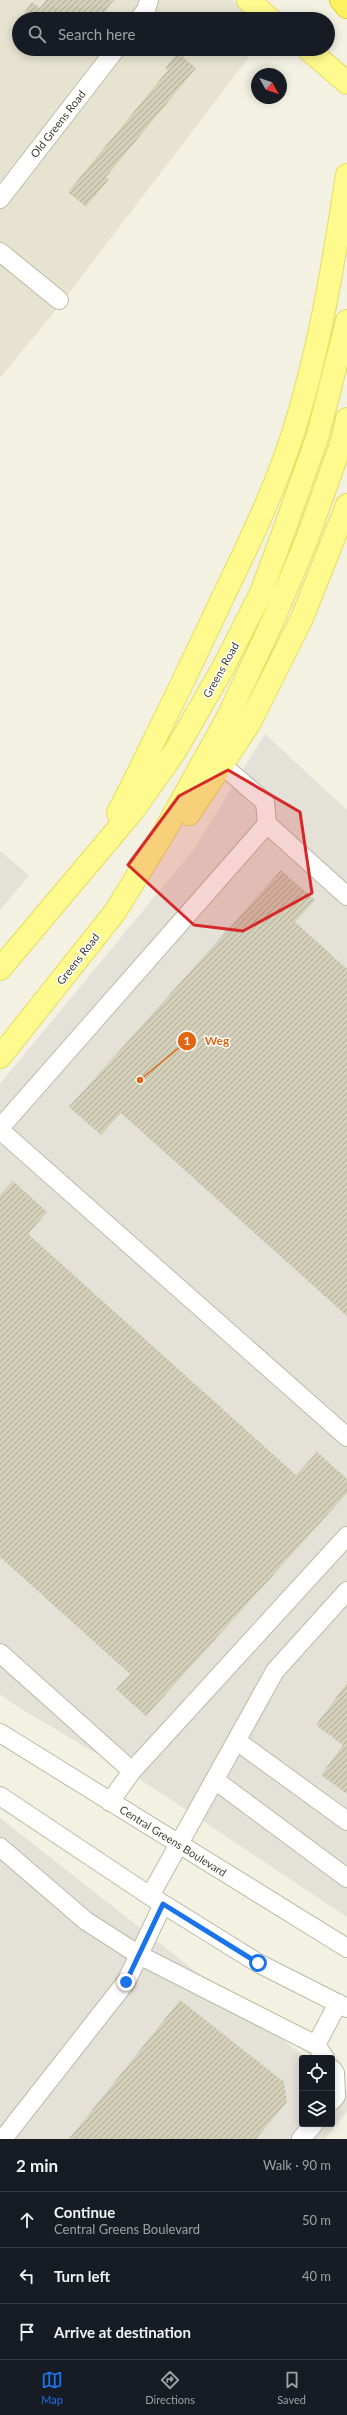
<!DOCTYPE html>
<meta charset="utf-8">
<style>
body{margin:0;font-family:Lato,sans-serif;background:#20242c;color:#f1f3f6}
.controls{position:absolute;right:12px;bottom:12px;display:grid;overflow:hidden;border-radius:4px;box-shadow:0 2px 10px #0003}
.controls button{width:36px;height:36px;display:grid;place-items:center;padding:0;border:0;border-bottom:1px solid #363941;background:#171b24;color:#f1f3f6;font:20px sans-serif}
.compass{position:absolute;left:251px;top:68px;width:36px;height:36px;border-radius:50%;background:#171b24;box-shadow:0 2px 10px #0003;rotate:130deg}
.stop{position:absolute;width:12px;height:12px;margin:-9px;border:3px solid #1a73e8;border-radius:50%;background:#fff}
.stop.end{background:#1a73e8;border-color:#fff;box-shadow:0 1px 4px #0008}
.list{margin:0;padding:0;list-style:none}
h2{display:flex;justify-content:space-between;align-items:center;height:52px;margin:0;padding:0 16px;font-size:17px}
h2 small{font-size:13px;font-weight:400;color:#9ea1a6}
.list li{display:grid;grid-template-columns:26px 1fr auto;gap:12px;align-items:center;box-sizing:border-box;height:56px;padding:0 16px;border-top:1px solid #363941}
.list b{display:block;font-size:15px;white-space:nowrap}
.list p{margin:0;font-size:13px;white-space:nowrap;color:#9ea1a6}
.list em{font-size:13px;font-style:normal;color:#9ea1a6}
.icon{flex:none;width:22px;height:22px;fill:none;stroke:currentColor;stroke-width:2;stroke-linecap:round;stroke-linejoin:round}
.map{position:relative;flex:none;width:347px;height:2139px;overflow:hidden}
.search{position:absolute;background:#171b24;box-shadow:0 2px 10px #0003;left:12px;right:12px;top:12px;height:44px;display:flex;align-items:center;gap:10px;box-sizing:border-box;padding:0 14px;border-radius:22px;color:#9ea1a6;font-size:15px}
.sheet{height:220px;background:#171b24}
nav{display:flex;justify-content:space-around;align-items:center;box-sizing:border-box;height:56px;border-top:1px solid #363941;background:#171b24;font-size:11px;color:#9ea1a6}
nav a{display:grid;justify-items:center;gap:2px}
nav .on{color:#1a73e8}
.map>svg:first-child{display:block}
</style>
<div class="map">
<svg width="347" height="2139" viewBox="0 0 347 2139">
<defs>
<pattern id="building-hatch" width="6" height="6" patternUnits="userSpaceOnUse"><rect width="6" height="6" fill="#d3cfb8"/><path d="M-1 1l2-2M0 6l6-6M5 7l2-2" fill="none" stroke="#adaa96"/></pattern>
</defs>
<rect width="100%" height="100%" fill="#f2f1e2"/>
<path fill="#e6e4d0" d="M0,0h233l22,19h-236v30h236l-196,257 -59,72z"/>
<path fill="#e3e1d8" d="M265,734l82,76v1107l-195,-130 -142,-85 -10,-8v-610l194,-235z
M0,851l29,24 -29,35z
M0,1818l306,240h-4v66h30v-45l15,11v21l-22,28h-325z"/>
<path fill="url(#building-hatch)" d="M46,0h68l-15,19h-68l-7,-6 8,-11 8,6z
M178,53l18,15 -90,109 3,2 -23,28 -18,-15 100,-122 -3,-2z
M281,870l34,30 -20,22 52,47v347l-226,-203 -20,22 -32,-28z
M13,1181l34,31 -19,22 268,241 21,-23 30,27v14l-201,223 -30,-27 14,-15 -130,-117v-362z
M347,1683v111l-26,-19 22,-30 -27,-20z
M180,2000l104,82 3,20 -31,37h-187z"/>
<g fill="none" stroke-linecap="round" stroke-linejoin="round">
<defs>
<path id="minor" d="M139,19l7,-9 3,-10
M0,199l116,-150
M0,252l59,48
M222,765l43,37 2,22
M0,1128l267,-304 80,72
M0,1130l347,307
M0,1653l132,118 215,-235
M0,1733l347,215
M237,1741l110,80
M215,1780l132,98
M0,1796l150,100 108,67 89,45
M110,1802l22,-31
M0,1847l86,74 53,34 177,90
M150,1896l125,-225 72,-80
M325,2058l-9,-13 22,-42
M332,2069l3,4 1,23 -4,5
M3,2139l123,-157 37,-78
M301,2139l13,-15"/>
<path id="major" d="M248,0l22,19
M308,49l39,34
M118,813c36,-71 71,-143 105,-216 26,-54 53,-109 71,-167 26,-82 40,-170 53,-255
M189,814l60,-90 53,-106 45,-113
M0,969l132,-157 42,-59 49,-85 38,-75 24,-65 33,-93 29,-114
M0,1057l115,-145 48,-78 66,-119 46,-99 32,-77 35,-98 5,-22"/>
<path id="highway" d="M341,0l6,7"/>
</defs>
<use href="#minor" stroke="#bdbba5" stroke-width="20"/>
<use href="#major" stroke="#e5dd5d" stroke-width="24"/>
<use href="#highway" stroke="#dfc92f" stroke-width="24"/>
<use href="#minor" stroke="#fff" stroke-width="18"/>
<use href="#major" stroke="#fffa8e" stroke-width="22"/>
<use href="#highway" stroke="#fff160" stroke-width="22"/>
</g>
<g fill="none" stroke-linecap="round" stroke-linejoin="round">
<path stroke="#1a73e8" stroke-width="5" d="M126,1982l37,-78 95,59"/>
</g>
<path fill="#d62828" fill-opacity="0.2" stroke="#d62828" stroke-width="3" stroke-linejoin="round" d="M228,770l72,42 12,81 -69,38 -49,-6 -66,-60 51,-69z"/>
<g text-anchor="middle" stroke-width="3" stroke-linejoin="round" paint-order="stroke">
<g font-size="11" fill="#434133" stroke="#fff">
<text transform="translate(58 124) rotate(-52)" y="4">Old Greens Road</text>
<text transform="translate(221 670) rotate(-61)" y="4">Greens Road</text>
<text transform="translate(78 959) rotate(-52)" y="4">Greens Road</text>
<text transform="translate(173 1841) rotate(32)" y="4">Central Greens Boulevard</text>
</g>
</g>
<path fill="none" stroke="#e16613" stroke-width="1.5" d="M140 1080L187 1041"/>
<g fill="#e16613" stroke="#fff" stroke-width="1.5">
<circle cx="140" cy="1080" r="4"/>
<circle cx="187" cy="1041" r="10"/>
</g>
<g font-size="12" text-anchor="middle" font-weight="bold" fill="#fff">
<text x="187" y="1045">1</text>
</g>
<g font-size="12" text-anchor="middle" font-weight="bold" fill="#e16613" stroke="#fff" stroke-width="3" stroke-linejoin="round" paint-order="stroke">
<text x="217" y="1045">Weg</text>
</g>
</svg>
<div class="controls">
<button><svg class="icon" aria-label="locate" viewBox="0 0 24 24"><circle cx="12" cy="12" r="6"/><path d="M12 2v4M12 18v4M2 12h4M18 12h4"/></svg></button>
<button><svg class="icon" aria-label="layers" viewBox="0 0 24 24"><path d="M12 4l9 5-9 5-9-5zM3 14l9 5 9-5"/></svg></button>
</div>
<svg class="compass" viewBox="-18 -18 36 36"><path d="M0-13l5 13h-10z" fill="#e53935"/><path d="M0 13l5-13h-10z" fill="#9ea1a6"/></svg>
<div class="stop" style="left:258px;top:1963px"></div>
<div class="stop end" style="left:126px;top:1982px"></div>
<div class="search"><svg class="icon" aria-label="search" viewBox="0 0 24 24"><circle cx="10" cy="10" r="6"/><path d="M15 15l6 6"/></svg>Search here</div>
</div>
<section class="sheet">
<h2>2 min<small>Walk · 90 m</small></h2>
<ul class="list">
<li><svg class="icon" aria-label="ahead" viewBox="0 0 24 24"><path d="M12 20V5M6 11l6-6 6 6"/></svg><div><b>Continue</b><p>Central Greens Boulevard</p></div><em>50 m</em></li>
<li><svg class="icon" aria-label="left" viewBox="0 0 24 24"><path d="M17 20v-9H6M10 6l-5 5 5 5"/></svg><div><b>Turn left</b></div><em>40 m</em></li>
<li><svg class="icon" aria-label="arrive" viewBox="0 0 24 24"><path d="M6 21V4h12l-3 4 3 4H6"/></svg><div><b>Arrive at destination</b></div></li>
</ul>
</section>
<nav>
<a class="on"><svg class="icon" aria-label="map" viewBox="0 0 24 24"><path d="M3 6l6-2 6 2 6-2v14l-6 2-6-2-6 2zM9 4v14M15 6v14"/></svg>Map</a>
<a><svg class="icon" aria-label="directions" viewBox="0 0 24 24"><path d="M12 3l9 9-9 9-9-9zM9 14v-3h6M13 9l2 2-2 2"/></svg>Directions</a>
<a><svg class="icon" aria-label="saved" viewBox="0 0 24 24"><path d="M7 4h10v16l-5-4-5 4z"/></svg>Saved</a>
</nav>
